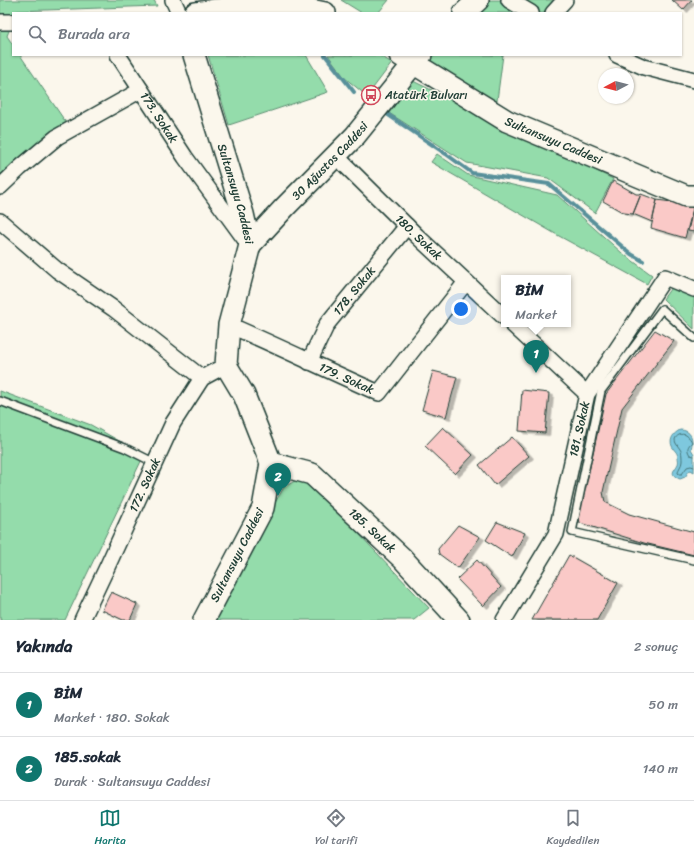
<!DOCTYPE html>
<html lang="tr">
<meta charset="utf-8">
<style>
body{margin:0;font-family:Sriracha,sans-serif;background:#f6f6f7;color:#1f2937}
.compass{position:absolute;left:598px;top:68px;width:36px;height:36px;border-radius:50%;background:#fff;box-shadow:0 1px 3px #0004;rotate:263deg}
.you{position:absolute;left:461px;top:309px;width:14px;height:14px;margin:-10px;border:3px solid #fff;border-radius:50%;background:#1a73e8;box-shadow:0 0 0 6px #1a73e833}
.badge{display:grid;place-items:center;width:26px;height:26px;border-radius:50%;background:#0f766e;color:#fff;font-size:13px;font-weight:700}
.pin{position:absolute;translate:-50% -33px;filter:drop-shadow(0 1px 2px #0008)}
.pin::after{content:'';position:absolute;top:21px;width:14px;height:12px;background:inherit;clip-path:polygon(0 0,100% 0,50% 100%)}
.popup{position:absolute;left:501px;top:275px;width:70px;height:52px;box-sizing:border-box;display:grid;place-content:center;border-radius:0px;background:#fff;filter:drop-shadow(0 1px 3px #0005);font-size:13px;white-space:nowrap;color:#747a83}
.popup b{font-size:15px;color:#1f2937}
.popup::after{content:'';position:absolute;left:50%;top:100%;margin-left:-8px;border:8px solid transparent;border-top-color:#fff}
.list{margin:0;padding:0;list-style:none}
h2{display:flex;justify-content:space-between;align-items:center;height:52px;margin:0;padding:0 16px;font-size:17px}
h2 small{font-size:13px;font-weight:400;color:#747a83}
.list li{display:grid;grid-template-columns:26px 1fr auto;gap:12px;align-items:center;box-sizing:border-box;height:64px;padding:0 16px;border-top:1px solid #e0e1e3}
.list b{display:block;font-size:15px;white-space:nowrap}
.list p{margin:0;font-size:13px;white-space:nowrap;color:#747a83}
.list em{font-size:13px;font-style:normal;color:#747a83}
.icon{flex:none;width:22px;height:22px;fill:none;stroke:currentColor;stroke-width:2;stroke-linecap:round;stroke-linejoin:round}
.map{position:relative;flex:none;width:694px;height:620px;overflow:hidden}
.search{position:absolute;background:#fff;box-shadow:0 1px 3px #0004;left:12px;right:12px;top:12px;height:44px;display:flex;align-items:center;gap:10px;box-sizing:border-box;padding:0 14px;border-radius:0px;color:#747a83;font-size:15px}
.sheet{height:180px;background:#fff}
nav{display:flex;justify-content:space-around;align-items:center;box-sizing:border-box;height:56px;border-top:1px solid #e0e1e3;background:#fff;font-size:11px;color:#747a83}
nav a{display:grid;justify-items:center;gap:2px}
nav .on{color:#0f766e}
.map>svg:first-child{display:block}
</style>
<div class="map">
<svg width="694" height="620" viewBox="0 0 694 620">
<defs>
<filter id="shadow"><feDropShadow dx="4.5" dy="2.5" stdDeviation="0" flood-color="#0004"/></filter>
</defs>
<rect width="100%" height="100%" fill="#fbf7ec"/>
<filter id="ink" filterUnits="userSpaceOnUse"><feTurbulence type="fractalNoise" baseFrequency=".025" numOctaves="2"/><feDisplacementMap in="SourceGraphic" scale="8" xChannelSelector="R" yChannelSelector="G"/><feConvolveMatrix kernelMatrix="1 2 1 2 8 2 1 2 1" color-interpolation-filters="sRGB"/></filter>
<g filter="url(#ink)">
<path fill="#94dcab" stroke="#5a8c70" d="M0,0h154l3,6 -140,5 -1,2h-3v7l-6,16 6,9v10h7l47,69 -67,54z
M341,0h48l-11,13h-16z
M486,0h78l-15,13h-76z
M208,55h98l22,37 -99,33z
M328,55h51l13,8 -25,33 -22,-18z
M430,55h73l-7,53 -69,-50z
M413,81l200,98 -18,34 -47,-35 -81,-15 -78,-50z
M437,154l31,21 89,20 65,58 30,22 -5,9 -88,-48 -128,-74z
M673,285l21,9v35l-31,-30z
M0,391l91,34 53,30 -79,165h-65z
M304,476l125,132 -15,12h-206l76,-133z"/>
<path fill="#7ec8de" stroke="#58909a" d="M680,430c11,0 14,9 11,19l3,5v18l-3,-2 -2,1 -4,6 -5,2c-12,-5 -5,-9 -2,-15 1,-3 0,-5 0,-7 -1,-6 -4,-6 -6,-11 -3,-7 2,-13 8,-16z"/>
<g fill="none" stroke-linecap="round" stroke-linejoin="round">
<path stroke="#457578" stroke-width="1" d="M694,456l-4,-1c-4,-6 -2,-9 2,-13 -1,-2 -3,-5 -6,-7 -2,-1 -5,-1 -7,0 -9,5 0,11 2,16 1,3 1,7 1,10 0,5 -4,7 -4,12l1,1h3l5,-7 4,-1 3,1"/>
<path stroke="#58909a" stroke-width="4" d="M325,55l29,37
M387,114l59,40 26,19 77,11 82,70 12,7"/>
</g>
<path fill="#fac9c7" stroke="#1f3d34" filter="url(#shadow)" d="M672,0h20l-9,10z
M613,181l23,13h5l-8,20 -9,-1 -21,-12z
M641,194l16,6 -5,22 -19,-8z
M657,200l37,5 -9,33 -34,-10z
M694,205v27l-6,-1z
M655,330l19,11 -52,67 -19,84 2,10 24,12 65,18v23l-50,-12 -64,-20 -1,-6 27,-123z
M433,371l24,6 -11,40 -24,-7z
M522,390l27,3 -4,40 -26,-2z
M443,427l30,28 -18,19 -30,-28z
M512,437l17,19 -34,29 -16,-20z
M497,522l28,11 -13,24 -26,-17z
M458,525l22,12 -22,31 -19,-14 -1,-5z
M569,555l49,28 -21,37h-65z
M477,560l24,27 -18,19 -26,-27z
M111,592l26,12 -7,16h-7l-21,-10z"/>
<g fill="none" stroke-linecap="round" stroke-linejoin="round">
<defs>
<path id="lane" d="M694,338l-32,-29 -61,82 -29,141 122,28
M0,401l125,47 30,15"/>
<g id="street">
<path d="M173,0l6,13"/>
<path d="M509,0l22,13"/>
<path d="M553,13l12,-13"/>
<path d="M0,22h13"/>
<path d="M118,55l23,35"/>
<path d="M617,55l27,12 50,13"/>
<path id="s1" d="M336,156l81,80 87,81"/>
<path id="s2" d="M0,187l20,-19 37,-31 84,-47 44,67 62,85"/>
<path d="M0,221l57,49 57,39 88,69"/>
<path d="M512,324l75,70"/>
<path id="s3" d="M229,325c51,22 100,46 150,68l87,-111"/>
<path id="s4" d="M309,362l18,-38 80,-98"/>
<path id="s5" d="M82,620l26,-55 65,-142 29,-45 24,-13"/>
<path id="s6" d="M504,620l52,-86 31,-140 78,-117 29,12"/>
</g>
<g id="secondary">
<path d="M195,13l18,-3 79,-4 33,7"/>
<path d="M464,13l14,-13"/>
<path id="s7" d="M194,55l49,159 7,31 -21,80 -3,40 18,30 27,68 -8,45 -59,112"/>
<path id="s8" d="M400,55l107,66 179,75h8"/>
<path id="s9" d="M250,245l35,-38 70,-71 59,-73 7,-8"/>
<path id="s10" d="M271,463l41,11 90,84 57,62"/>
</g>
</defs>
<use href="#lane" stroke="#1f3d34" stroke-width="10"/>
<use href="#street" stroke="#1f3d34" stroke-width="18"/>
<use href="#secondary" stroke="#1f3d34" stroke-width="24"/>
<use href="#lane" stroke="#fbf7ec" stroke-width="7"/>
<use href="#street" stroke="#fbf7ec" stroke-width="15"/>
<use href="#secondary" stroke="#fbf7ec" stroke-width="21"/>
</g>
</g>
<defs>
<symbol id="bus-ring" viewBox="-11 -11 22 22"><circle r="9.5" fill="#fbf7ec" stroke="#d1495b" stroke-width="1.5"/><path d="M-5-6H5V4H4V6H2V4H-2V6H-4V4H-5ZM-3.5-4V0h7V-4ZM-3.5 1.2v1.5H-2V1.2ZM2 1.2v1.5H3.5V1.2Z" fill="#d1495b"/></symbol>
</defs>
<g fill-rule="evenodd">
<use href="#bus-ring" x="360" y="84" width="22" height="22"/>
</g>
<g text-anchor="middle" stroke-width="3" stroke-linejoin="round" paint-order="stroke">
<g font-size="12" fill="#1f3d34" stroke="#fbf7ec" text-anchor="start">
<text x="385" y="99">Atatürk Bulvarı</text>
</g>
<g font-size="12" fill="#1f3d34" stroke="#fbf7ec">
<text dy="4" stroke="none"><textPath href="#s2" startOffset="205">173. Sokak</textPath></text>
<text dy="4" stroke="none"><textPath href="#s8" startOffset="176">Sultansuyu Caddesi</textPath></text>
<text dy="4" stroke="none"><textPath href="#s9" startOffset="116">30 Ağustos Caddesi</textPath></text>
<text dy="4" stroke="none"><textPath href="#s7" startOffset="145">Sultansuyu Caddesi</textPath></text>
<text dy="4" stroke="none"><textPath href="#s1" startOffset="116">180. Sokak</textPath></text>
<text dy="4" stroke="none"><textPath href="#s4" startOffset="85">178. Sokak</textPath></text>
<text dy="4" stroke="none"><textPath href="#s3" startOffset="129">179. Sokak</textPath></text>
<text dy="4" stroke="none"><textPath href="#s6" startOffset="208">181. Sokak</textPath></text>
<text dy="4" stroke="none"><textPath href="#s5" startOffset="149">172. Sokak</textPath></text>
<text dy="4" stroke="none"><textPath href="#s10" startOffset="125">185. Sokak</textPath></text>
<text transform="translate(237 555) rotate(-63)" y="4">Sultansuyu Caddesi</text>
</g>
</g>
</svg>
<svg class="compass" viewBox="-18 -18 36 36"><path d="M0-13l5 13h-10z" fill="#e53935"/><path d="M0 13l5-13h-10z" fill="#747a83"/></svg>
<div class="you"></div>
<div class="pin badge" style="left:536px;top:373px">1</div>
<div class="popup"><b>BİM</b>Market</div>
<div class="pin badge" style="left:278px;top:496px">2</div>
<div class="search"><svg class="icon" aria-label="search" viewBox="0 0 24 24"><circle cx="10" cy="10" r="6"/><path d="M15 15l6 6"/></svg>Burada ara</div>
</div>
<section class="sheet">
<h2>Yakında<small>2 sonuç</small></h2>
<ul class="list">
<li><span class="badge">1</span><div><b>BİM</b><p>Market · 180. Sokak</p></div><em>50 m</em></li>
<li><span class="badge">2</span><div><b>185.sokak</b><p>Durak · Sultansuyu Caddesi</p></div><em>140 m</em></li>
</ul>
</section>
<nav>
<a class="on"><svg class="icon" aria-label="map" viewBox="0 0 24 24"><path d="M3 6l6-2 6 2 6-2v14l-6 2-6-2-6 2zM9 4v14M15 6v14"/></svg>Harita</a>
<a><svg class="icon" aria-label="directions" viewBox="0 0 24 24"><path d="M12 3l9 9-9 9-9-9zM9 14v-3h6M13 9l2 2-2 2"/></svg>Yol tarifi</a>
<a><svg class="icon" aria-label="saved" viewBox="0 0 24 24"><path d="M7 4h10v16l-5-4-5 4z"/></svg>Kaydedilen</a>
</nav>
